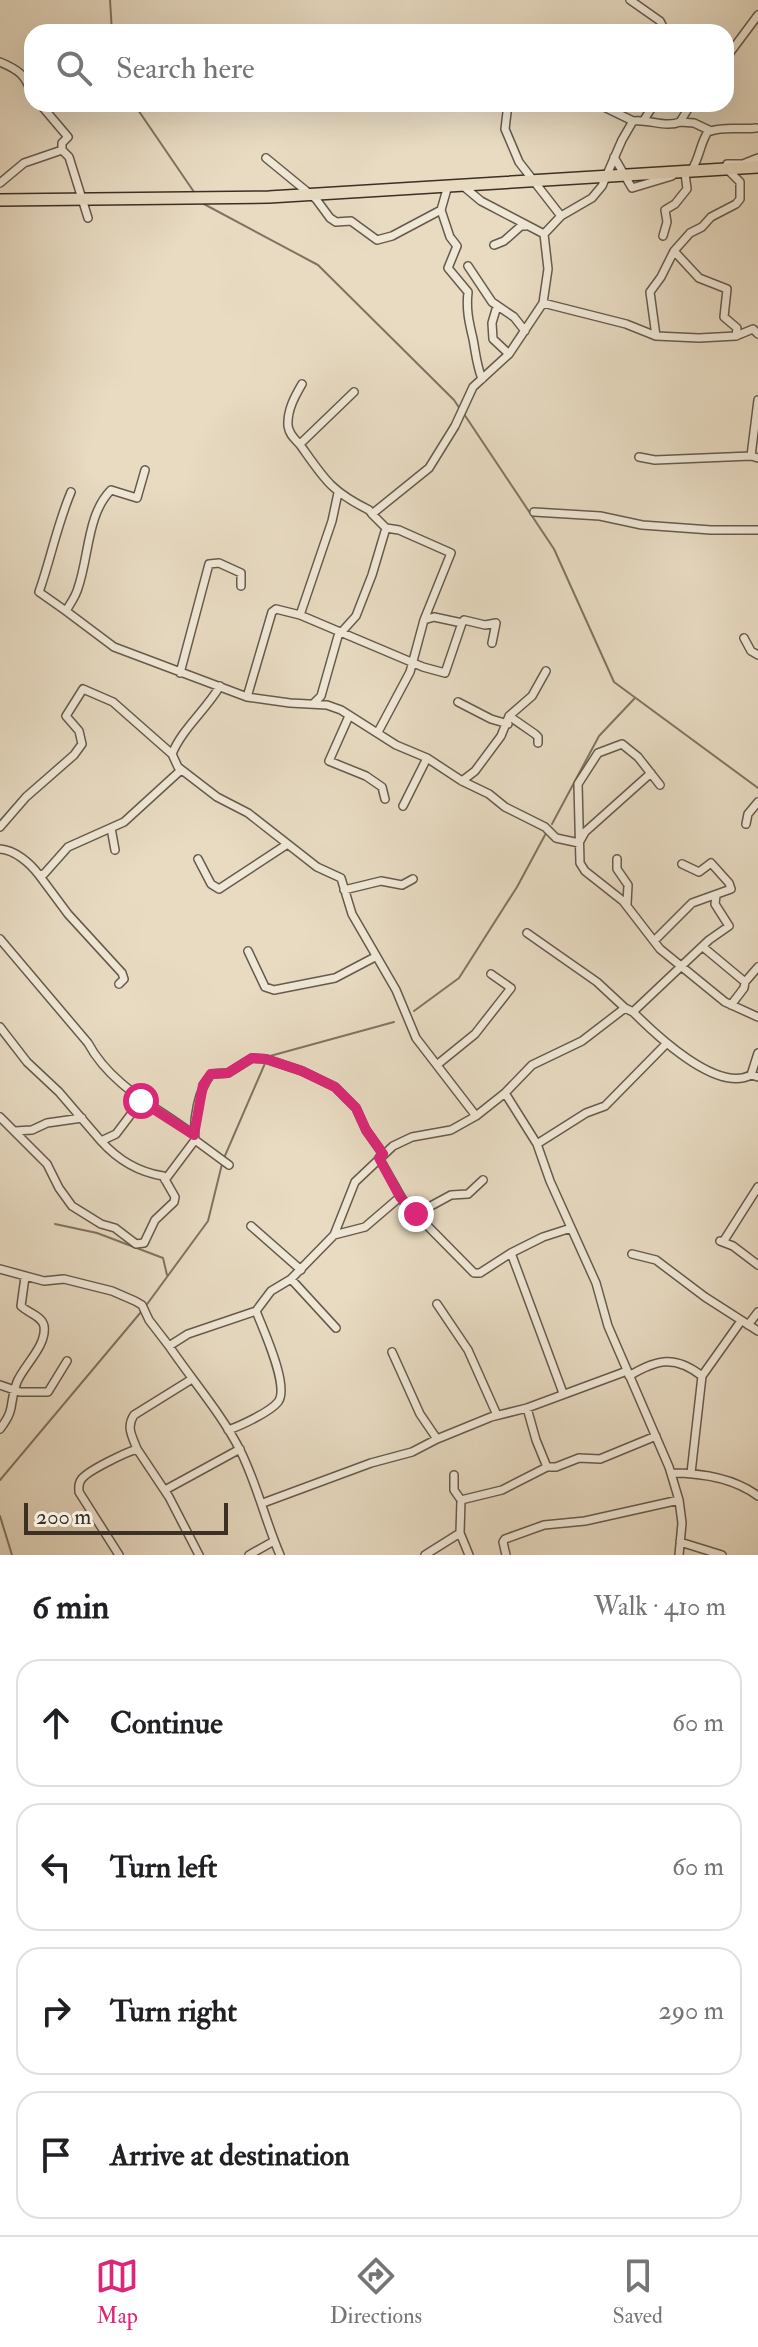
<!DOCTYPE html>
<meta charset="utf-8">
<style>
body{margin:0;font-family:"IM FELL Double Pica",serif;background:#f6f6f6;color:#202124}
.scale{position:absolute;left:24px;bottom:20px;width:204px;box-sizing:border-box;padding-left:8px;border:4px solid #3c2f24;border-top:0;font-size:22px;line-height:28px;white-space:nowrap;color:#3c2f24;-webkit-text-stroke:6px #f0e8d7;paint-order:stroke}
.stop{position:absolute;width:24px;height:24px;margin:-18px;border:6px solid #db2777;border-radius:50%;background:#fff}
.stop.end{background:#db2777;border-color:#fff;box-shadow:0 2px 8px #0008}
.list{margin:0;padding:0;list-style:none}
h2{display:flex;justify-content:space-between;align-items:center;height:104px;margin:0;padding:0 32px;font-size:34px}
h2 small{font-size:26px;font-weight:400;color:#757577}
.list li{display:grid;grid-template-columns:52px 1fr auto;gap:24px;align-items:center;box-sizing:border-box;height:128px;margin:0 16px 16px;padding:0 16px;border:2px solid #e0e0e0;border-radius:24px}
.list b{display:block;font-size:30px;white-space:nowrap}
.list em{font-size:26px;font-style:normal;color:#757577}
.icon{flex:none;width:44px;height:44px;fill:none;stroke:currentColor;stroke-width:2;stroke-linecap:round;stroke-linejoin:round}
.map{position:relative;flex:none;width:758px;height:1555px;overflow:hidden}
.search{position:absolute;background:#fff;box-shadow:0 8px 32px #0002;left:24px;right:24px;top:24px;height:88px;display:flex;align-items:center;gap:20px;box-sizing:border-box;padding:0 28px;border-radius:24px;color:#757577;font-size:30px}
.sheet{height:680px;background:#fff}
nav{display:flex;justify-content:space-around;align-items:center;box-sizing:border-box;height:112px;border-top:2px solid #e0e0e0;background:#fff;font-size:22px;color:#757577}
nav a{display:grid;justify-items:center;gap:4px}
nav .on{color:#db2777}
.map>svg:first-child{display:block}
</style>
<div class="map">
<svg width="758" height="1555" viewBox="0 0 758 1555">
<rect width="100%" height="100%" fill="#e8dbc2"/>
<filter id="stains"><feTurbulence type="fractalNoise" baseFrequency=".0025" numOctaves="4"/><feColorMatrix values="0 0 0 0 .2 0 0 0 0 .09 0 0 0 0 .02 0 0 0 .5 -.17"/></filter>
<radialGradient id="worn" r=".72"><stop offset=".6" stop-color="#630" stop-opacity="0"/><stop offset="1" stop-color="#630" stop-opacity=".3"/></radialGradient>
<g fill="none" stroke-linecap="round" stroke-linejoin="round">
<path stroke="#807362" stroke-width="2" d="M110,0l2,32
M134,104l60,88
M202,203l116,62 136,135 6,9
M464,414l90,135 60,133 144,106
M552,824l47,-88 35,-37
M414,1011l45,-33 58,-91 28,-52
M270,1056l124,-34
M224,1158l42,-97
M55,1224l42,9 66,25 4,17
M145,1307l63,-86 14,-57
M0,1480l141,-168
M0,1516l12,39"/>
<defs>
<path id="minor" d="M630,0l30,21 2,4 -5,7
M726,58l32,-43
M0,62c19,8 26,13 32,33
M508,104l-3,25 14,33 42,54
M598,104l35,17
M691,104l-11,18 14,1 17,8c14,-5 30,-1 45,-3
M644,120l10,-16
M62,150l7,7 19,61
M614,157l18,31 40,-12
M266,158l50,41 14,19 6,4 15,-1 26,19 15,-4 49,-26 6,-21 4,-3
M691,171c9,-13 9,-29 18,-41
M0,183l24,-20 38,-13v-7l6,-6 -28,-33
M463,186l18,15 63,33
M441,210l9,27 7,9 -9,22 20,24c-2,18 1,30 5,47 3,15 3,24 9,40
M663,236l4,-14 -2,-12 10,-6 12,-15 -2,-16
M494,245l10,-4 17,-15h5
M674,251l16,-18 12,-6 9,-10 25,-13 4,-5v-17l-14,-14 1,-4h16l15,-6
M468,266l24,36 22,15 11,14
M543,303l83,21 30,12 43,2 37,-2 17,-7 5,5
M497,306l-5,17 1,16 16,15
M656,336l-6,-44 11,-15 13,-26 25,27 28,11 -3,28 13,11 -1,8
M302,384c-7,12 -15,26 -14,42 2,11 8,13 13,20 24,34 30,45 68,64l3,4 57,-46 26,-42 18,-39 36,-33 34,-51 5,-34 -4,-35 17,-18 31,-18 10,-12 20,-46 11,-19c16,-2 33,7 47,1
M758,400l-7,56 7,2
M300,444l54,-52
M639,457l16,3 96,-4
M145,470l-8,28 -26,-8c-24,24 -22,67 -33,98 -2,8 -8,16 -12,23l48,36 133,50 43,6 37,2 14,5 55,35 31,13 35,23 27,13 16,13 40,20 11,11 23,5
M534,512l66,4 42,9 69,5h47
M66,611l-27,-19c12,-34 18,-67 32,-100
M300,615l32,-94 6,-28
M462,623l2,-3 21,5 11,-2 -4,20
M744,638l7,13 7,4
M180,673l29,-109 10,-1 22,10v13
M220,686c-14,24 -38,43 -48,68l6,13 39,30 31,16 69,54 24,11 11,36 44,76 20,48 60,78
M247,697l25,-85 4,-3 24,6 123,52 22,6 17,-50 -28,-6 -10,3
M458,702l33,17 17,5
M314,703l7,-7 17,-60 18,-20 16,-41 14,-47 -14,-14
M349,716l-20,45 37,15 16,11 3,12
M509,716l26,18 3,3v6
M378,732l32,-60 14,-52 27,-67 -52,-23 -13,-2
M462,781l13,-10 26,-35 8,-20 23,-20 14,-25
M660,785l-22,-28 -16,-13 -24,9 -20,31 2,79 5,8 38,30 37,48 65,53 33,15
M403,806l24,-48
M746,824l2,-10 10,-12
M0,827l26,-30 48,-42 8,-11 -3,-13 -13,-15 17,-27 30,13 59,52
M111,828l4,22
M580,841l5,-9 66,-59
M0,849c15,1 30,14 39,26l5,-1 24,-27 56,-25 57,-52
M198,859l13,25 8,5 67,-44
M617,859v10l11,16 -1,19
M39,875l29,39 54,59 2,6 -5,5
M344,890l37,-9 21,4 11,-6
M527,933l70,49 28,26
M0,939l88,104c23,43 69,64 106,92
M654,941l38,-38 39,-14 -2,-6 -18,-20 -12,9 -17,-8
M703,947l42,35 13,-15
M248,951l17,36 9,3 61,-12 40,-21
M731,1005l13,-17 1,-6
M633,1012c23,23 84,81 118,63l7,2
M0,1027l27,35 32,30 42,49 15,-7 25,-33
M438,1064l37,-30 36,-46 -20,-14
M751,1075l7,-22
M505,1093l32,51 13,37 46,102 12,43 61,141 10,33 3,23 -3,32
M0,1117l47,47 12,24 13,18 29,18 14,4 21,16 8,-1 11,-23 19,-18 1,-5 -12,-21c-25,-4 -45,-16 -62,-35
M15,1131l17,-1 15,-7 35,-5
M537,1144l49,-31 19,-7 62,-63
M379,1158l25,44 70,71h6l31,-20
M229,1165l-34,-25c-2,-21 3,-49 16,-66l17,-1 24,-15 14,1 36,12 33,16 21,21 10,22 17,24
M165,1180l30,-40
M416,1214l35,-19 17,-1 15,-14
M251,1226l50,44
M334,1235l31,-8 35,-30
M720,1241l13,5 25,19
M723,1242l35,-55
M632,1254l24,6 49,37 53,34
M0,1269l44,12 20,-2 48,12 23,10 7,4 7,15 20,26 19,-12 68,-23 15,-20 20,-12 43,-44 21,-53 38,-36 19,-9 39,-7 25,-14 29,-23 27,-28 50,-24 43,-33 8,4 3,-3 73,-69 20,-14 -14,-22 1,-8
M291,1279l45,49
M437,1304l31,46 29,65
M748,1325l10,-13
M169,1346c23,34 52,67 71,104 17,34 25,70 40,105
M629,1376c28,-17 46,-21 73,0
M0,1385l20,7h28l19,-31
M563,1393l-52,-140 32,-16 28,-9
M527,1408l9,32 11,27
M0,1429c17,-22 8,-25 17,-47 7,-17 30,-36 27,-56 -2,-10 -16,-13 -23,-20l4,-29
M228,1430c12,-4 42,-18 50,-28 12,-15 -15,-73 -22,-91
M437,1439l54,-22 36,-9 100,-37
M137,1449c-5,-13 -11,-22 -3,-34l58,-36
M671,1473c30,0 63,5 87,23
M691,1473l11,-97 39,-55
M454,1475v15l7,10 -1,33 9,22
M165,1490l75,-41
M461,1500l41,-10 45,-23h9l23,-9 21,1 56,-23
M263,1503l108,-40 41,-11 25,-13 -17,-25 -28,-62
M680,1542l42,13
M119,1555l-40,-63c0,-5 -1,-8 2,-12 5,-9 46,-28 56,-31l32,48 30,58
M249,1555l25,-14
M425,1555l35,-22
M506,1555l-3,-13 2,-3 39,-14 41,-4 94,-21"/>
<path id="trunk" d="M0,200l269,-3 489,-30"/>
</defs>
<use href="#minor" stroke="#675a4c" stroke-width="10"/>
<use href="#trunk" stroke="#3c2f24" stroke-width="14"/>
<use href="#minor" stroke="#f0e8d7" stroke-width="7"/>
<use href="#trunk" stroke="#e8dbc2" stroke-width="11"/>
</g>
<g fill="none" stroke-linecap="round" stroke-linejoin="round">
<path stroke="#db2777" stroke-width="10" d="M141,1101l53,34 9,-50 8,-11 17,-1 24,-15 14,1 36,12 33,16 21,21 10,22 17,24 -4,4 21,39 16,17"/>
</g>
<rect width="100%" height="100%" filter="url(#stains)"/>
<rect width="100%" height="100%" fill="url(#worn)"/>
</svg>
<div class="scale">200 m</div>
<div class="stop" style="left:141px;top:1101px"></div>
<div class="stop end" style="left:416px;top:1214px"></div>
<div class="search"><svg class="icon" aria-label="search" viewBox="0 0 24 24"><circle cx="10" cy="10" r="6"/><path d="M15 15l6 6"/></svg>Search here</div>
</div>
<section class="sheet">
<h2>6 min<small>Walk · 410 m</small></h2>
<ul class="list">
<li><svg class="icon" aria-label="ahead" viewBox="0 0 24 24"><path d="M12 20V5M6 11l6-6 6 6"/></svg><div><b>Continue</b></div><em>60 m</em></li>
<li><svg class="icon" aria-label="left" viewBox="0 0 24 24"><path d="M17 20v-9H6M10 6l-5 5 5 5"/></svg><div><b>Turn left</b></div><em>60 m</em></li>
<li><svg class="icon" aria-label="right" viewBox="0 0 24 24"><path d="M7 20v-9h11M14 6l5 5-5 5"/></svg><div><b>Turn right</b></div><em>290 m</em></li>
<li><svg class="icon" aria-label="arrive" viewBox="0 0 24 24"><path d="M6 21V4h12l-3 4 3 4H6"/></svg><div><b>Arrive at destination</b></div></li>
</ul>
</section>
<nav>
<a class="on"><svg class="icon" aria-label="map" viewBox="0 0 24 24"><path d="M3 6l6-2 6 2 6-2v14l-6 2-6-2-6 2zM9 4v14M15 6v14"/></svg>Map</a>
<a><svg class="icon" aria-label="directions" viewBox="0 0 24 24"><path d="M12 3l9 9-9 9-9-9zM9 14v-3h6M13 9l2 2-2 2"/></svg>Directions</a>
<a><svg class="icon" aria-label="saved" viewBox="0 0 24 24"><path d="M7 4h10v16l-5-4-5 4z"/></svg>Saved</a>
</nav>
